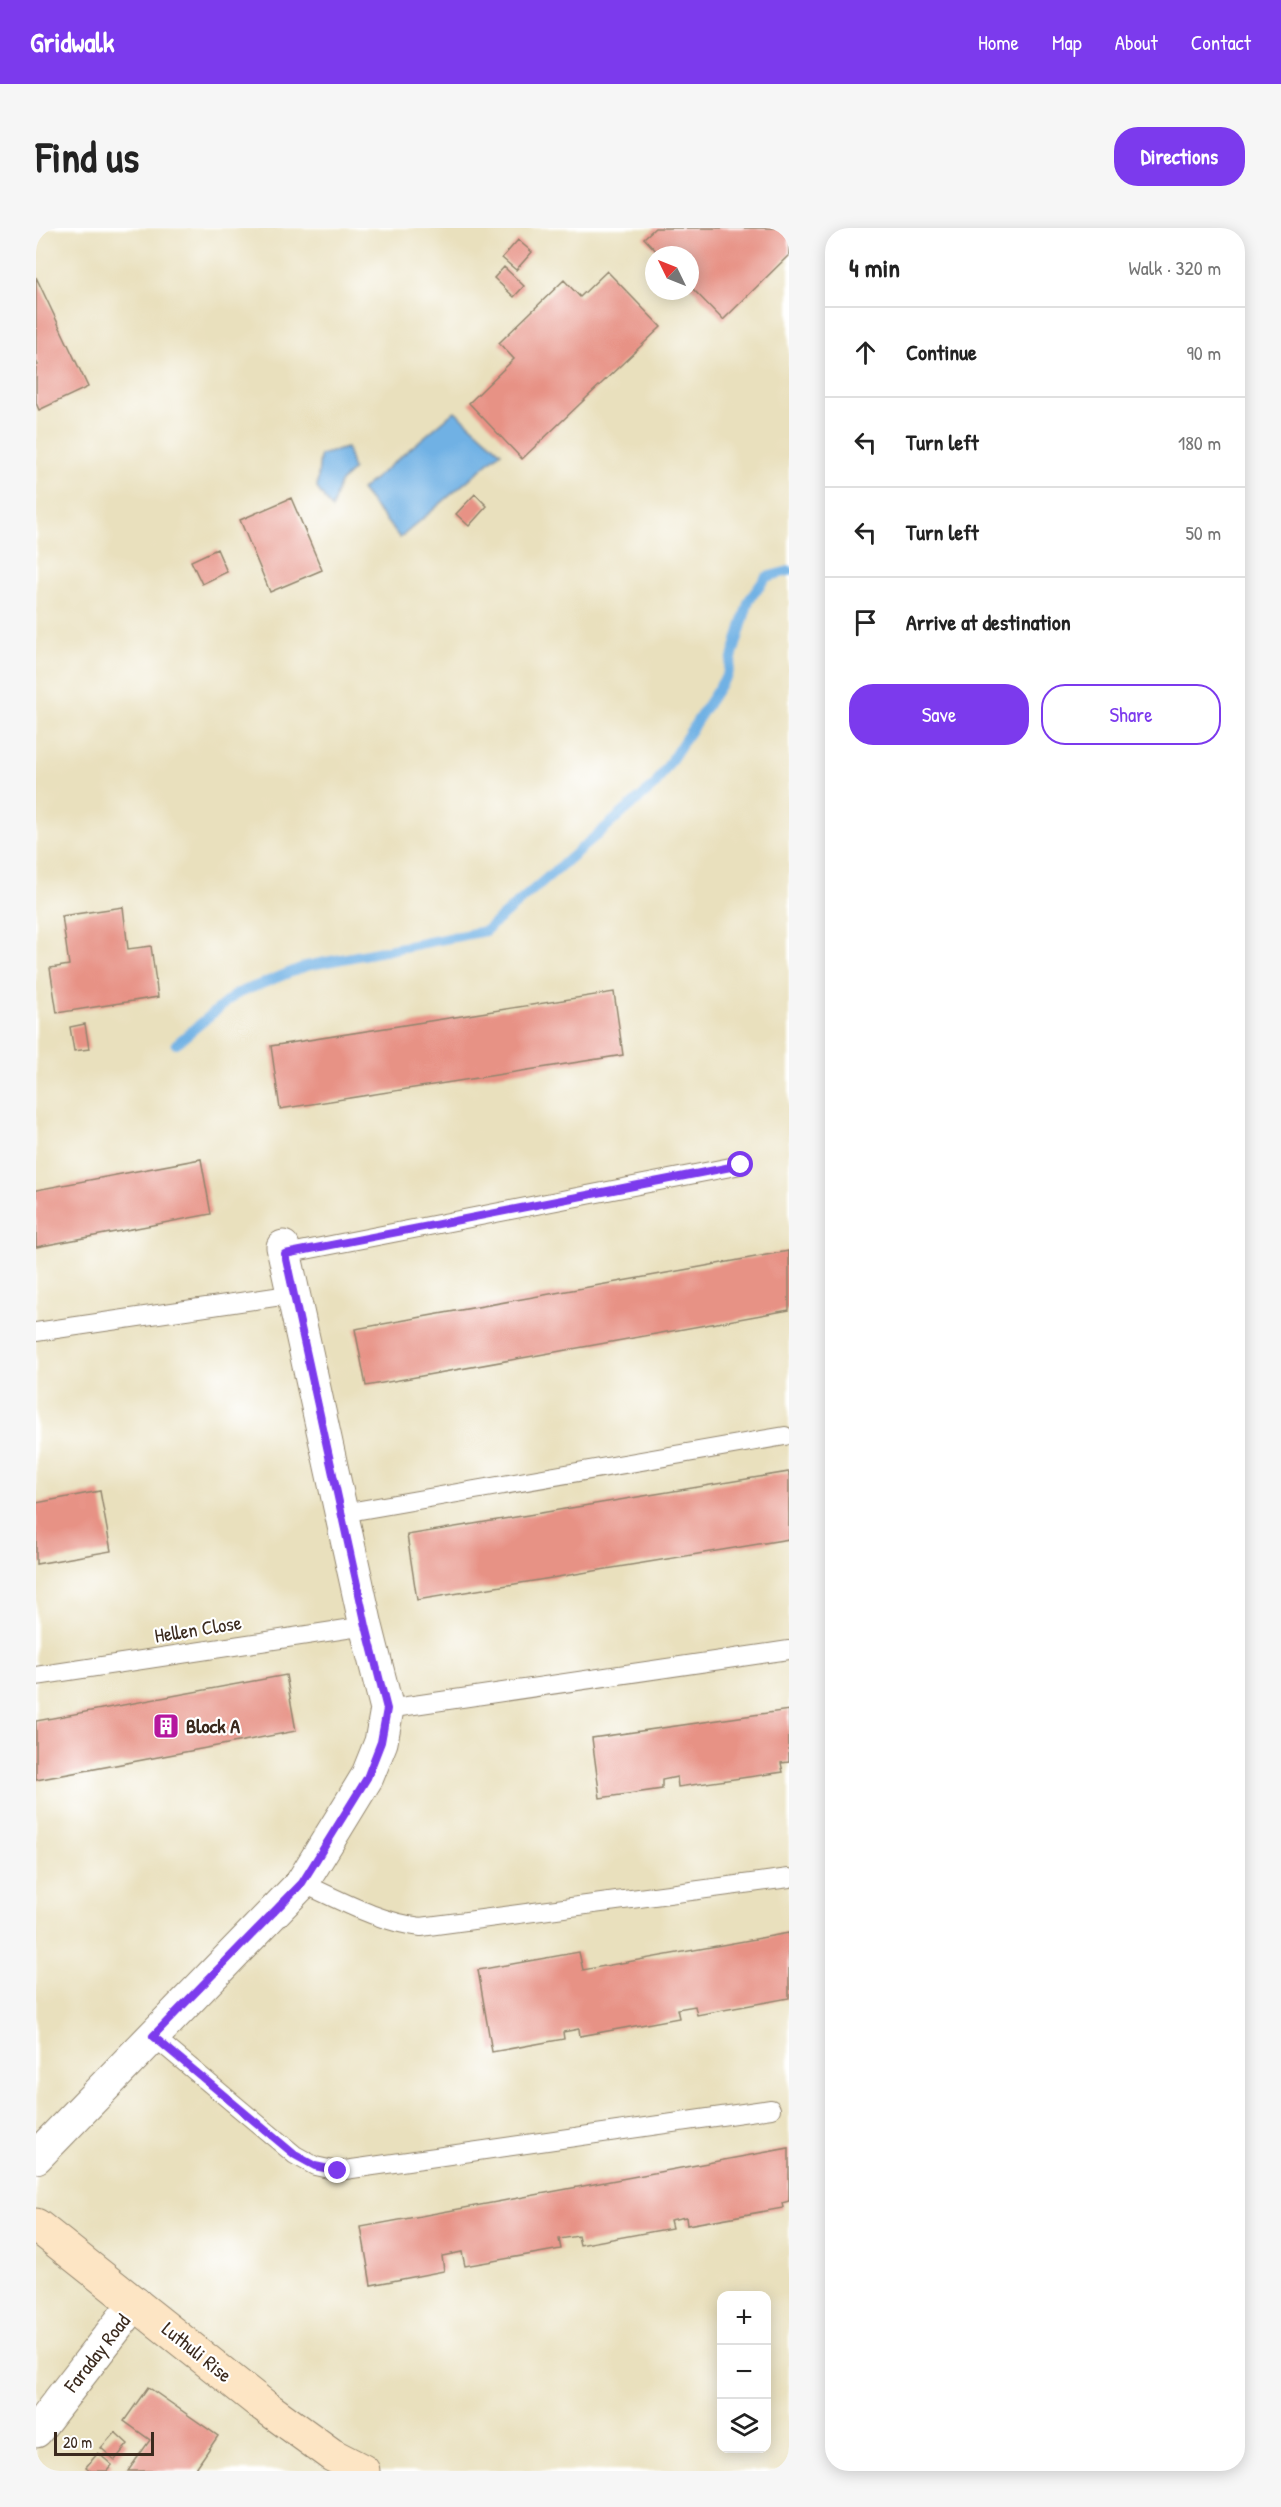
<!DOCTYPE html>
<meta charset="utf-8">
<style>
body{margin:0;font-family:"Patrick Hand",sans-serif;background:#f6f6f6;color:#222}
.controls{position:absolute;right:18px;bottom:18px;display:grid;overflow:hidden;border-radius:12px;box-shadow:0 3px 15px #0003}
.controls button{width:54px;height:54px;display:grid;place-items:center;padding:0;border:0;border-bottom:2px solid #e0e0e0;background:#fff;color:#222;font:30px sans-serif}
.compass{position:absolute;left:609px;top:18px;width:54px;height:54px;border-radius:50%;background:#fff;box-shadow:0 3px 15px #0003;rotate:313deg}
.scale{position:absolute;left:18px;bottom:15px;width:100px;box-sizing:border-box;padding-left:6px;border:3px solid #3b2a1e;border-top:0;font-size:16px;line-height:21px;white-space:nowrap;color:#3b2a1e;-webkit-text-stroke:4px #fff;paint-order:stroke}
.stop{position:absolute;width:18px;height:18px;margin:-14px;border:4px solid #7c3aed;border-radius:50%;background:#fff}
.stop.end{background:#7c3aed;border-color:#fff;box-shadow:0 2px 6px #0008}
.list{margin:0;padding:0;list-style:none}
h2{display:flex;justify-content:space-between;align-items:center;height:78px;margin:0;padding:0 24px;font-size:26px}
h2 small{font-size:20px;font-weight:400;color:#767676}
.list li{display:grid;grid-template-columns:39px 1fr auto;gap:18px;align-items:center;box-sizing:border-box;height:90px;padding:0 24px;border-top:2px solid #e0e0e0}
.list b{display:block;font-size:22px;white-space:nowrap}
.list em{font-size:20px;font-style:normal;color:#767676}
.actions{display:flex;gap:12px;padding:18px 24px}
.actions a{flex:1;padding:14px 0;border:2px solid #7c3aed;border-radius:24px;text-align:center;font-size:21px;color:#7c3aed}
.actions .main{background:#7c3aed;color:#fff}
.icon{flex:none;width:33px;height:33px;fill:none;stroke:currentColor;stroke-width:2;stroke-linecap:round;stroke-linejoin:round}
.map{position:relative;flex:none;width:753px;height:2243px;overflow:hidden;border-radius:24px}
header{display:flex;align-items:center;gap:36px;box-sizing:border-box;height:84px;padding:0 30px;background:#7c3aed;color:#fff}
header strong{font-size:28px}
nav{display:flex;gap:33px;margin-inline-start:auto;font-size:21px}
.intro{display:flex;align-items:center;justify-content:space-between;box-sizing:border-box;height:144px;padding:0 36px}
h1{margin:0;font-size:42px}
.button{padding:15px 27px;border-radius:24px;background:#7c3aed;color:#fff;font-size:21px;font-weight:700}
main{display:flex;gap:36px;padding:0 36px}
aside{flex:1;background:#fff;border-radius:24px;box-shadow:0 3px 15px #0003}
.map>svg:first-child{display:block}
</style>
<header>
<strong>Gridwalk</strong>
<nav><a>Home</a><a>Map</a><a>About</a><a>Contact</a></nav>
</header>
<div class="intro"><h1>Find us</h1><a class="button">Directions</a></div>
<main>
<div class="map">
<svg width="753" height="2243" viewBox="0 0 753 2243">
<rect width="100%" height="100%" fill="#fff"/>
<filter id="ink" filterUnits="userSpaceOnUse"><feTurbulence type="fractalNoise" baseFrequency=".0167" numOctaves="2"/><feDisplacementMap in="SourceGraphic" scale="12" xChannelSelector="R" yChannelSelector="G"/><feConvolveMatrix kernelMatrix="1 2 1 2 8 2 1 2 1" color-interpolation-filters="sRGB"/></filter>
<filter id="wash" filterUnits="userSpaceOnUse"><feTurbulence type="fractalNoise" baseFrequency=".008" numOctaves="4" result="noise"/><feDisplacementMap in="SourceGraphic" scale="24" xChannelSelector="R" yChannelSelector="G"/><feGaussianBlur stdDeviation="1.35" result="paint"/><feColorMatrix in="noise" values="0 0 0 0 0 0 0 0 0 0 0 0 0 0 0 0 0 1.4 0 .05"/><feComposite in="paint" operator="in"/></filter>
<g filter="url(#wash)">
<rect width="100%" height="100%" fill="#e9e0bd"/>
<path fill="#70b1e4" stroke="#566e81" stroke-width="1.5" d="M419,183l46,41 -101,86 -39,-48z
M311,220l6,22 -14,14 -7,25 -15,-21 3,-33z"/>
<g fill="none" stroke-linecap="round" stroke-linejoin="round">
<path stroke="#70b1e4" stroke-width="10" d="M140,816l60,-50 70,-28 179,-35 170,-146 72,-110 22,-75 17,-23 23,-6"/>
</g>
<g id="blocks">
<path fill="#e79285" d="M619,0h134v27l-66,65 -33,-34v-31h-30l-16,-17z
M482,12l14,12 -16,18 -14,-12z
M468,39l20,19 -10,11 -20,-19z
M571,43l54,56 -139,132 -53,-56 45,-44 -15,-16 65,-63 16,17z
M0,49l52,110 -49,23 -3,-7v-37l2,-1 -2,-4z
M439,266l12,12 -18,20 -13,-12z
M255,270l31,72 -52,22 -30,-72z
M181,321l10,23 -25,12 -11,-23z
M87,679l5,42 23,-3 7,51 -101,16 -7,-45 19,-3 -7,-49z
M578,764l9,63 -343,54 -9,-63z
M49,796l4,25 -15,2 -4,-24z
M165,931l10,55 -175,33v-57z
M753,1023v59l-423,76 -11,-57z
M753,1244v67l-372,61 -10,-65z
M64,1263l11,60 -75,13v-61z
M250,1447l10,56 -260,49v-59z
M753,1482v52l-8,1 2,9 -105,15 -1,-10 -15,3v9l-62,9 -8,-60z
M753,1705v65l-92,17 -2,-9 -18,3 2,9 -99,18 -1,-7 -16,3 1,7 -72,13 -14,-82 101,-18 4,18z
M753,1920v53l-7,2 1,5 -96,17 -1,-8 -16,3 2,8 -92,17 -2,-9 -19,3 2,10 -96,17 -3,-14 -20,4 2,15 -73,14 -10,-58z
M112,2159l70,49 -24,35h-66l22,-31 -26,-19z
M79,2204l13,12 -13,16 -14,-12z
M62,2225l14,12 -5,6h-16l-5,-4z"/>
</g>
</g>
<g filter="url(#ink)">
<use href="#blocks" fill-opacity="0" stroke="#92856e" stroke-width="1.5"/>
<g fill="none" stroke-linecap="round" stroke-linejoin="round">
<defs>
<path id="lane" d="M249,1026l456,-89
M0,1104l259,-38
M307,1285l442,-77
M0,1448l330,-50
M351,1481l402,-59
M266,1655c38,17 76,39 119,44l368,-49
M117,1808l142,119 20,11 23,5 433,-62"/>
<path id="street" d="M0,1929l266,-274 65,-106 14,-35 6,-33 -21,-83 -83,-379
M0,2203l99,-128"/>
<path id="secondary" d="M0,1997l227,180 69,50 31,16"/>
</defs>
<use href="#lane" stroke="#92856e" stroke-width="20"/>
<use href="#street" stroke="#92856e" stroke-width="35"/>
<use href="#secondary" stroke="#92856e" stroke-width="35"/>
<use href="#lane" stroke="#fff" stroke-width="18"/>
<use href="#street" stroke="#fff" stroke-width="33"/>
<use href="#secondary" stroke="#fde5c4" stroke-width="33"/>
</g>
</g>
<g fill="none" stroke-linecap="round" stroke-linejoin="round" filter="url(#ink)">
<path stroke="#7c3aed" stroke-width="8" d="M302,1943l-23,-5 -20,-11 -142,-119 149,-153 65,-105 14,-36 6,-33 -21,-83 -81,-372 456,-89"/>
</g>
<defs>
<symbol id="building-square" viewBox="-11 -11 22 22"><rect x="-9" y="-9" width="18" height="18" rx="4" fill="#b5179e" stroke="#fff"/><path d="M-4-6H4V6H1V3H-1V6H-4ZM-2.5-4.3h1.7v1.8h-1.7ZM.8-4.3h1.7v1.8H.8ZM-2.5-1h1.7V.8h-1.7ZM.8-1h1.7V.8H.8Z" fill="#fff"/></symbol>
</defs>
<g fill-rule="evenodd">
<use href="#building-square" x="115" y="1483" width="30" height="30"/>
</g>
<g text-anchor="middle" stroke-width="4.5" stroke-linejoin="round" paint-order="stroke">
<g font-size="20" fill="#3b2a1e" stroke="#fff">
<text transform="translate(162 1401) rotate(-9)" y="7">Hellen Close</text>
<text transform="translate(161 2124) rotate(39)" y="7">Luthuli Rise</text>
<text transform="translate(61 2125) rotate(-52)" y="7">Faraday Road</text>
</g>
<g font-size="20" font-weight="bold" fill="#3b2a1e" stroke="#fff" text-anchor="start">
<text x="150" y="1505">Block A</text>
</g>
</g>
</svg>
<div class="controls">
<button>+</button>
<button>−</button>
<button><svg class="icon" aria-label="layers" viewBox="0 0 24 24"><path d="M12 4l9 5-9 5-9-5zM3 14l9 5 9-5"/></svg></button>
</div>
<svg class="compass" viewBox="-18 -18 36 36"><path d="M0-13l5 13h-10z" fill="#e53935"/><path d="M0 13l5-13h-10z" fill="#767676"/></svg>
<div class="scale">20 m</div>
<div class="stop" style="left:705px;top:937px"></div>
<div class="stop end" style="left:302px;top:1943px"></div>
</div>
<aside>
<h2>4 min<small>Walk · 320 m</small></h2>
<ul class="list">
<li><svg class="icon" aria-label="ahead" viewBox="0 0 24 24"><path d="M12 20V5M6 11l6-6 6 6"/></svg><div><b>Continue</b></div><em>90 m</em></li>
<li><svg class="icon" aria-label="left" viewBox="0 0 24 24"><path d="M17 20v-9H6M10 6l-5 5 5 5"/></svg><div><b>Turn left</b></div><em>180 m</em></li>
<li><svg class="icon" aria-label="left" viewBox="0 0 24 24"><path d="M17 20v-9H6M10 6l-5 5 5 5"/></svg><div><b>Turn left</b></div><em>50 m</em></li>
<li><svg class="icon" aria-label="arrive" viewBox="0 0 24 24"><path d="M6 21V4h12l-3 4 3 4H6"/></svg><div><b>Arrive at destination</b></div></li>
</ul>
<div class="actions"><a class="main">Save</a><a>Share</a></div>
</aside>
</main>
